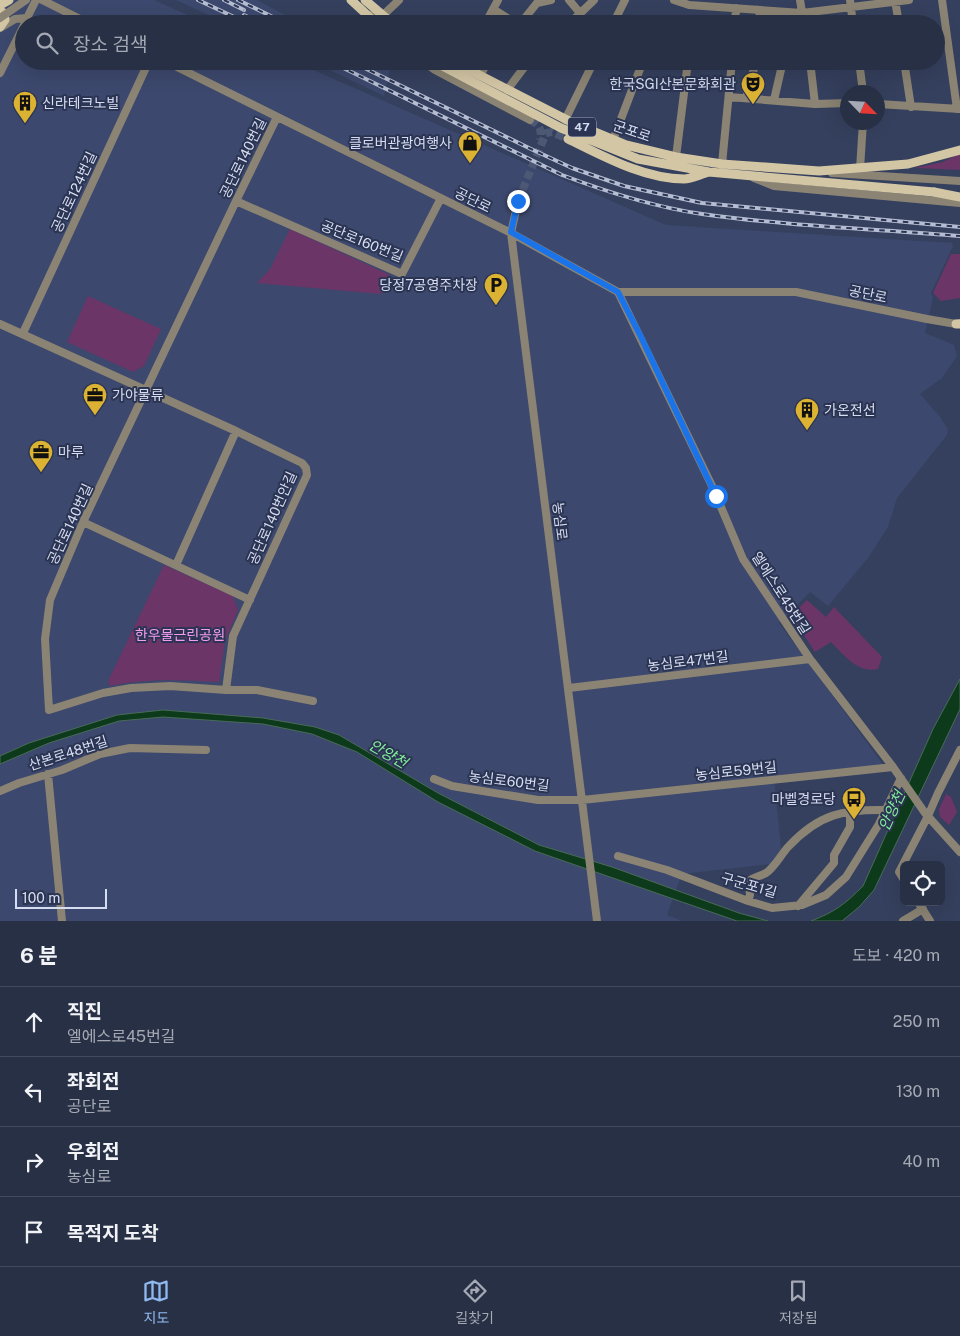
<!DOCTYPE html>
<html lang="ko">
<meta charset="utf-8">
<style>
body{margin:0;font-family:"Public Sans","Noto Sans KR",sans-serif;background:#343c51;color:#f1f3f6}
.controls{position:absolute;right:15px;bottom:15px;display:grid;overflow:hidden;border-radius:8px;box-shadow:0 5px 20px #0002}
.controls button{width:45px;height:45px;display:grid;place-items:center;padding:0;border:0;border-bottom:1px solid #444b5f;background:#283046;color:#f1f3f6;font:25px sans-serif}
.compass{position:absolute;left:840px;top:85px;width:45px;height:45px;border-radius:50%;background:#283046;box-shadow:0 5px 20px #0002;rotate:115deg}
.scale{position:absolute;left:15px;bottom:12px;width:92px;box-sizing:border-box;padding-left:5px;border:2px solid #d6ddf0;border-top:0;font-size:14px;line-height:18px;white-space:nowrap;color:#d6ddf0;-webkit-text-stroke:4px #2b3553;paint-order:stroke}
.stop{position:absolute;width:15px;height:15px;margin:-11px;border:4px solid #1a73e8;border-radius:50%;background:#fff}
.stop.end{background:#1a73e8;border-color:#fff;box-shadow:0 1px 5px #0008}
.list{margin:0;padding:0;list-style:none}
h2{display:flex;justify-content:space-between;align-items:center;height:65px;margin:0;padding:0 20px;font-size:21px}
h2 small{font-size:16px;font-weight:400;color:#a5a9b3}
.list li{display:grid;grid-template-columns:32px 1fr auto;gap:15px;align-items:center;box-sizing:border-box;height:70px;padding:0 20px;border-top:1px solid #444b5f}
.list b{display:block;font-size:19px;white-space:nowrap}
.list p{margin:0;font-size:16px;white-space:nowrap;color:#a5a9b3}
.list em{font-size:16px;font-style:normal;color:#a5a9b3}
.icon{flex:none;width:28px;height:28px;fill:none;stroke:currentColor;stroke-width:2;stroke-linecap:round;stroke-linejoin:round}
.map{position:relative;flex:none;width:960px;height:921px;overflow:hidden}
.search{position:absolute;background:#283046;box-shadow:0 5px 20px #0002;left:15px;right:15px;top:15px;height:55px;display:flex;align-items:center;gap:12px;box-sizing:border-box;padding:0 18px;border-radius:28px;color:#a5a9b3;font-size:19px}
.sheet{height:345px;background:#283046}
nav{display:flex;justify-content:space-around;align-items:center;box-sizing:border-box;height:70px;border-top:1px solid #444b5f;background:#283046;font-size:14px;color:#a5a9b3}
nav a{display:grid;justify-items:center;gap:2px}
nav .on{color:#90b9f0}
.map>svg:first-child{display:block}
</style>
<div class="map">
<svg width="960" height="921" viewBox="0 0 960 921">
<rect width="100%" height="100%" fill="#35405e"/>
<path fill="#3c486d" d="M0,0h154l54,24h-184v37h269l373,164 286,18 1,3 -22,47 2,5 -8,35 29,12 3,11 -15,22 -22,16 21,24 7,12 -1,5 -50,63 -9,29 -20,31 -40,48 -18,-14 -31,31 103,140 -1,3 -107,12 7,71 -11,15 -88,10 -15,41 15,6h-682z
M176,0h81l45,24h-74z
M311,61h63l16,8 -6,27z"/>
<path fill="#6b3567" d="M957,155h3v15l-46,-2 29,-6z
M290,229l100,46 -9,19 -124,-11 13,-14z
M951,254h9v44l-19,3 -8,-8z
M88,296l73,33 -17,37 -11,6 -66,-30z
M164,565l69,31 5,14 -13,31 -6,41c-38,-2 -72,-4 -109,4l-2,-5z
M807,600l19,17 8,-10 48,50 -4,12c-20,5 -34,-14 -47,-27l-16,10 -24,-36z
M946,794l5,3 6,15 -8,13 -9,-8 -1,-8z"/>
<path fill="#0d3a1a" stroke="#496b5a" d="M960,679v30l-86,181 -15,17 -17,14h-31c24,-9 34,-17 52,-35l70,-157z
M163,710l100,8 52,9 24,8 99,58 101,52 73,22 127,46 29,8h-31l-202,-70 -97,-49 -81,-50 -45,-18 -49,-10 -100,-7 -44,4 -70,22 -49,21v-8l29,-13 88,-28z"/>
<g fill="none" stroke-linecap="round" stroke-linejoin="round">
<path stroke="#4d5874" stroke-width="8" stroke-dasharray="8 4" stroke-linecap="butt" d="M530,120c10,5 12,9 10,20
M518,201l28,-68 6,-1 16,7"/>
<path stroke="#8b8474" stroke-width="8" d="M42,0l48,24
M569,0l11,13
M674,0l15,5 113,8 107,-13
M800,0l4,24
M850,0l3,24
M895,0l4,24
M942,0l15,109
M493,9l24,15
M757,10l13,14
M370,15l9,4 20,-19
M25,22l11,-22
M485,24l13,-24
M520,24l17,-21 14,-3
M569,24l25,-24
M613,24l12,-24
M735,24l1,-16
M0,28l15,-9 12,-1
M165,61l346,172 107,59h178l131,27 29,5 4,-1
M423,61l12,9 95,50
M810,61l5,43
M859,61l4,31
M904,61l7,46
M0,73l24,-48
M480,76l8,-15
M507,90l22,-29
M729,97l86,7 33,-1
M746,98l10,-37
M774,100l9,-39
M878,104l82,5
M277,117l-41,84 -153,321 -33,78 -5,39 4,71 54,-17 28,-5 39,-2 56,4h31l56,11
M565,120l29,-59
M613,140l30,-79
M676,157l12,-96
M722,164l10,-103
M860,169l3,-47
M832,173l128,8
M754,178l20,8 186,17
M236,201l166,73 39,-76
M518,201l-7,32 86,688
M618,292l95,196 30,71 67,100 83,108 32,46 35,39
M0,324l236,107 66,32 4,5 1,7 -74,161 -7,54
M23,333l126,-272
M83,522l167,78
M176,565l60,-134
M569,688l241,-29
M48,774l14,147
M434,779l18,7 86,14h44l311,-33
M0,791l19,-8 43,-13 38,-16 30,-6 76,2
M618,856l49,14 81,31 24,7 30,-3 24,-10 20,-18 33,-53 22,-46
M904,880l-5,-8 29,-56 10,-23 22,-43
M748,901l2,-6 -1,-14c5,-4 12,-5 17,-8 8,-5 16,-20 23,-27 30,-32 55,-37 97,-36
M918,902l12,19
M798,906l36,-43v-8l16,-28v-17
M903,921l20,-12"/>
<path stroke="#d3c6a5" stroke-width="9" d="M351,0l26,24
M365,0l28,24
M0,5l9,-5
M0,11l4,2 1,7 -5,7
M433,61l128,67 77,31 71,13 225,20
M452,61l121,62 53,22 50,12 46,7 97,7 89,-7 52,-14
M568,139c35,17 76,40 116,40 7,0 15,-4 22,-6
M956,324h4"/>
<defs>
<path id="rail" d="M198,0l51,24
M224,0l20,10
M238,0l49,24
M244,15l18,9
M329,61l233,114c45,17 92,32 140,39 85,12 172,15 258,22
M350,61l181,88 41,19 52,18 78,17 258,24"/>
</defs>
<use href="#rail" stroke="#b5bdd2" stroke-width="4"/>
<use href="#rail" stroke="#2b3553" stroke-width="2" stroke-dasharray="5.5" stroke-linecap="butt"/>
<path stroke="#8b8474" stroke-width="8" d="M0,18l26,-18"/>
<path stroke="#d3c6a5" stroke-width="9" d="M934,192l26,5"/>
</g>
<g fill="none" stroke-linecap="round" stroke-linejoin="round">
<path stroke="#1a73e8" stroke-width="6" d="M518,201l-7,31 107,60 23,45 75,159"/>
</g>
<defs>
<symbol id="theatre-pin" viewBox="-11 -11 22 30"><path d="M0 17L-7.5 6A9.5 9.5 0 1 1 7.5 6Z" fill="#dcb233" stroke="#2b3553"/><path d="M-5-5.5Q0-4 5-5.5V0Q5 5 0 6Q-5 5-5 0ZM-3.3-2.5H-1v1.5H-3.3ZM1-2.5H3.3v1.5H1ZM-2.8 1Q0 5.5 2.8 1Z" fill="#111"/></symbol>
<symbol id="building-pin" viewBox="-11 -11 22 30"><path d="M0 17L-7.5 6A9.5 9.5 0 1 1 7.5 6Z" fill="#dcb233" stroke="#2b3553"/><path d="M-4-6H4V6H1V3H-1V6H-4ZM-2.5-4.3h1.7v1.8h-1.7ZM.8-4.3h1.7v1.8H.8ZM-2.5-1h1.7V.8h-1.7ZM.8-1h1.7V.8H.8Z" fill="#111"/></symbol>
<symbol id="shop-pin" viewBox="-11 -11 22 30"><path d="M0 17L-7.5 6A9.5 9.5 0 1 1 7.5 6Z" fill="#dcb233" stroke="#2b3553"/><path d="M-5-2.5h2.3a2.7 3.5 0 0 1 5.4 0H5L5.5 6h-11ZM-1.5-2.5h3a1.5 2.3 0 0 0-3 0Z" fill="#111"/></symbol>
<symbol id="parking-pin" viewBox="-11 -11 22 30"><path d="M0 17L-7.5 6A9.5 9.5 0 1 1 7.5 6Z" fill="#dcb233" stroke="#2b3553"/><path d="M-3.5-5.5H1a3.5 3.5 0 0 1 0 7H-1V5.5H-3.5ZM-1-3.4V-.6H.8a1.4 1.4 0 0 0 0-2.8Z" fill="#111"/></symbol>
<symbol id="office-pin" viewBox="-11 -11 22 30"><path d="M0 17L-7.5 6A9.5 9.5 0 1 1 7.5 6Z" fill="#dcb233" stroke="#2b3553"/><path d="M-6-3h4V-5.5h4V-3h4V5H-6ZM-1-4.5V-3h2v-1.5ZM-6 0V1H6V0Z" fill="#111"/></symbol>
<symbol id="bus-pin" viewBox="-11 -11 22 30"><path d="M0 17L-7.5 6A9.5 9.5 0 1 1 7.5 6Z" fill="#dcb233" stroke="#2b3553"/><path d="M-5-6H5V4H4V6H2V4H-2V6H-4V4H-5ZM-3.5-4V0h7V-4ZM-3.5 1.2v1.5H-2V1.2ZM2 1.2v1.5H3.5V1.2Z" fill="#111"/></symbol>
</defs>
<g fill-rule="evenodd">
<use href="#theatre-pin" x="739" y="70" width="28" height="38"/>
<use href="#building-pin" x="11" y="89" width="28" height="38"/>
<use href="#shop-pin" x="456" y="129" width="28" height="38"/>
<use href="#parking-pin" x="482" y="271" width="28" height="38"/>
<use href="#office-pin" x="81" y="381" width="28" height="38"/>
<use href="#building-pin" x="793" y="396" width="28" height="38"/>
<use href="#office-pin" x="27" y="438" width="28" height="38"/>
<use href="#bus-pin" x="840" y="785" width="28" height="38"/>
</g>
<g text-anchor="middle" stroke-width="4" stroke-linejoin="round" paint-order="stroke">
<rect fill="#2b3553" stroke="#a3abc1" stroke-width="1" x="568" y="117.5" width="28" height="19" rx="4"/>
<g font-size="12" font-weight="bold" fill="#d6ddf0">
<text x="582" y="131">47</text>
</g>
<g font-size="14" fill="#d6ddf0" stroke="#2b3553" text-anchor="end">
<text x="736" y="89">한국SGI산본문화회관</text>
<text x="42" y="108" text-anchor="start">신라테크노빌</text>
<text x="452" y="148">클로버관광여행사</text>
<text x="478" y="290">당정7공영주차장</text>
<text x="112" y="400" text-anchor="start">가야물류</text>
<text x="824" y="415" text-anchor="start">가온전선</text>
<text x="58" y="457" text-anchor="start">마루</text>
<text x="836" y="804">마벨경로당</text>
</g>
<g font-size="14" fill="#d6ddf0" stroke="#2b3553">
<text transform="translate(632 131) rotate(19)" y="5">군포로</text>
<text transform="translate(243 158) rotate(-64)" y="5">공단로140번길</text>
<text transform="translate(74 192) rotate(-65)" y="5">공단로124번길</text>
<text transform="translate(473 200) rotate(26)" y="5">공단로</text>
<text transform="translate(362 241) rotate(22)" y="5">공단로160번길</text>
<text transform="translate(868 294) rotate(12)" y="5">공단로</text>
<text transform="translate(272 518) rotate(-66)" y="5">공단로140번안길</text>
<text transform="translate(560 521) rotate(83)" y="5">농심로</text>
<text transform="translate(70 524) rotate(-65)" y="5">공단로140번길</text>
<text transform="translate(781 593) rotate(57)" y="5">엘에스로45번길</text>
<text transform="translate(688 661) rotate(-7)" y="5">농심로47번길</text>
<text transform="translate(68 753) rotate(-18)" y="5">산본로48번길</text>
<text transform="translate(736 771) rotate(-6)" y="5">농심로59번길</text>
<text transform="translate(509 781) rotate(7)" y="5">농심로60번길</text>
<text transform="translate(749 885) rotate(16)" y="5">구군포1길</text>
</g>
<g font-size="14" fill="#f59aef" stroke="#2b3553">
<text x="180" y="640">한우물근린공원</text>
</g>
<g font-size="15" font-style="italic" fill="#83ee9b" stroke="#2b3553">
<text transform="translate(388 754) rotate(30)" y="5">안양천</text>
<text transform="translate(892 811) rotate(-65)" y="5">안양천</text>
</g>
</g>
</svg>
<div class="controls">
<button><svg class="icon" aria-label="locate" viewBox="0 0 24 24"><circle cx="12" cy="12" r="6"/><path d="M12 2v4M12 18v4M2 12h4M18 12h4"/></svg></button>
</div>
<svg class="compass" viewBox="-18 -18 36 36"><path d="M0-13l5 13h-10z" fill="#e53935"/><path d="M0 13l5-13h-10z" fill="#a5a9b3"/></svg>
<div class="scale">100 m</div>
<div class="stop" style="left:716px;top:496px"></div>
<div class="stop end" style="left:518px;top:201px"></div>
<div class="search"><svg class="icon" aria-label="search" viewBox="0 0 24 24"><circle cx="10" cy="10" r="6"/><path d="M15 15l6 6"/></svg>장소 검색</div>
</div>
<section class="sheet">
<h2>6 분<small>도보 · 420 m</small></h2>
<ul class="list">
<li><svg class="icon" aria-label="ahead" viewBox="0 0 24 24"><path d="M12 20V5M6 11l6-6 6 6"/></svg><div><b>직진</b><p>엘에스로45번길</p></div><em>250 m</em></li>
<li><svg class="icon" aria-label="left" viewBox="0 0 24 24"><path d="M17 20v-9H6M10 6l-5 5 5 5"/></svg><div><b>좌회전</b><p>공단로</p></div><em>130 m</em></li>
<li><svg class="icon" aria-label="right" viewBox="0 0 24 24"><path d="M7 20v-9h11M14 6l5 5-5 5"/></svg><div><b>우회전</b><p>농심로</p></div><em>40 m</em></li>
<li><svg class="icon" aria-label="arrive" viewBox="0 0 24 24"><path d="M6 21V4h12l-3 4 3 4H6"/></svg><div><b>목적지 도착</b></div></li>
</ul>
</section>
<nav>
<a class="on"><svg class="icon" aria-label="map" viewBox="0 0 24 24"><path d="M3 6l6-2 6 2 6-2v14l-6 2-6-2-6 2zM9 4v14M15 6v14"/></svg>지도</a>
<a><svg class="icon" aria-label="directions" viewBox="0 0 24 24"><path d="M12 3l9 9-9 9-9-9zM9 14v-3h6M13 9l2 2-2 2"/></svg>길찾기</a>
<a><svg class="icon" aria-label="saved" viewBox="0 0 24 24"><path d="M7 4h10v16l-5-4-5 4z"/></svg>저장됨</a>
</nav>
